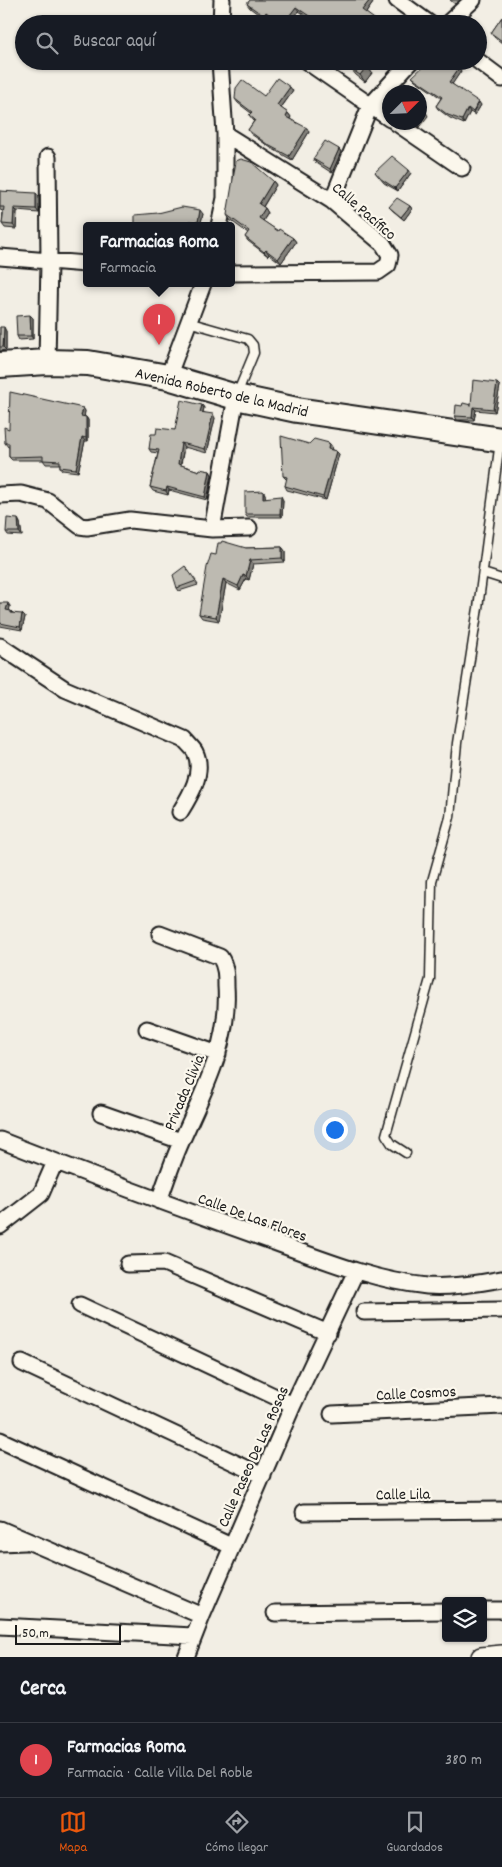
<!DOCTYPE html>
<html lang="es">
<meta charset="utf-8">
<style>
body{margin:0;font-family:Dekko,sans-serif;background:#242831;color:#f1f3f6}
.controls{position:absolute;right:15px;bottom:15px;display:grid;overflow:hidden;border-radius:5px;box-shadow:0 1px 4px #0004}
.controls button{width:45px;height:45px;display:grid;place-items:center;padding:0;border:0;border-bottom:1px solid #363941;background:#171b24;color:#f1f3f6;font:25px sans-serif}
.compass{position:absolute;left:382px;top:85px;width:45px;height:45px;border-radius:50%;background:#171b24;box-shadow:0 1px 4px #0004;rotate:66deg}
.scale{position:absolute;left:15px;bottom:12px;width:106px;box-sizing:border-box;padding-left:5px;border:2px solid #1c1c1c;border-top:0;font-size:14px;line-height:18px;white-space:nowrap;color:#1c1c1c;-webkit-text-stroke:4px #fbf7ec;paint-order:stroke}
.you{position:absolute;left:334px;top:1129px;width:18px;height:18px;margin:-12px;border:4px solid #fff;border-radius:50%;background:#1a73e8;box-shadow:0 0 0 8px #1a73e833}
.badge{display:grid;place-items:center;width:32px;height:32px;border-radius:50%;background:#ea580c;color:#fff;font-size:16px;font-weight:700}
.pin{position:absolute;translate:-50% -41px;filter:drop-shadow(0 1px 2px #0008)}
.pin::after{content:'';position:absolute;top:26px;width:18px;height:15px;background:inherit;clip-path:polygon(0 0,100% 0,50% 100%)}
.popup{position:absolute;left:83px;top:222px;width:152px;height:65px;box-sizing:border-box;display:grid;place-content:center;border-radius:5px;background:#171b24;filter:drop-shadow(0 1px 4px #0005);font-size:16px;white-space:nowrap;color:#9ea1a6}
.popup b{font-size:19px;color:#f1f3f6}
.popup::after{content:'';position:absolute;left:50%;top:100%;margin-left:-10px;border:10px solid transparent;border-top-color:#171b24}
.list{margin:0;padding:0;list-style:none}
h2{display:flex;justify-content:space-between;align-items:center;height:65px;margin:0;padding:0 20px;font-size:21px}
h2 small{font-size:16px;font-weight:400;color:#9ea1a6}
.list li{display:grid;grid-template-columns:32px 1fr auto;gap:15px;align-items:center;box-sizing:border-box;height:75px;padding:0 20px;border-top:1px solid #363941}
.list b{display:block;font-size:19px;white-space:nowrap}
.list p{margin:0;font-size:16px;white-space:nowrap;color:#9ea1a6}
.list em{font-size:16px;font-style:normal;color:#9ea1a6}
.icon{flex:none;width:28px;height:28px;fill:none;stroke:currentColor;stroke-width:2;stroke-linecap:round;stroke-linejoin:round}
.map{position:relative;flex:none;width:502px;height:1657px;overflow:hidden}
.search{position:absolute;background:#171b24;box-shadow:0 1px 4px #0004;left:15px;right:15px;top:15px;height:55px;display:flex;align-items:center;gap:12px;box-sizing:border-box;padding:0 18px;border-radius:28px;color:#9ea1a6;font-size:19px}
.sheet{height:140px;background:#171b24}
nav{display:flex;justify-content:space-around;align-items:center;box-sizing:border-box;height:70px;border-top:1px solid #363941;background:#171b24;font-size:14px;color:#9ea1a6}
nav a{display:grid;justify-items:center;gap:2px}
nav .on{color:#ea580c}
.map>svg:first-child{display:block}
</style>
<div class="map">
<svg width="502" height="1657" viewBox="0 0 502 1657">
<rect width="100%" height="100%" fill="#f2eee4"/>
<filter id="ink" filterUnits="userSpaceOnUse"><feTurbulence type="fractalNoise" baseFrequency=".02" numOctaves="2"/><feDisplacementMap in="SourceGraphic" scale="10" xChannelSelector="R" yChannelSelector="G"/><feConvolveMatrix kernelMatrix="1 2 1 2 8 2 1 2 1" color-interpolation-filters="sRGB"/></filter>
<g filter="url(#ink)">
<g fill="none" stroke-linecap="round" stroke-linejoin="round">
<defs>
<path id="service" d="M188,322l60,17 5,6 1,8 -17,41
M483,573l19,6
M406,1153l-14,-9 -6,-9 44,-156 2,-98 18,-64 7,-74 21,-135 22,-167"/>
<path id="minor" d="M397,0l33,24
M221,24l1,-24
M447,24l26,-24
M306,61l84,58
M478,61l24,18
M395,122l67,46
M225,134l107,67 51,43 7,11 -2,10 -10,7 -146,1
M332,201l38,-95 41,-45
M219,226l6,-28v-64l-5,-73
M0,257l86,7
M47,362l2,-101 -1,-104
M168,377l35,-93
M0,495l21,-1 27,7 32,25 7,1 43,-7 82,9 37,-1
M212,529l24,-132
M0,646l65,43 120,51c3,4 8,8 10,12 10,20 -5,44 -15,60
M147,1029l71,25
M101,1113l80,28
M0,1140c86,34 173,66 260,97 54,19 109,43 167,49 25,2 50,-3 75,-7
M159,1201c7,-20 14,-41 23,-61 22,-50 48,-97 44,-154 0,-10 0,-20 -6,-29l-60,-23
M0,1226l41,-32 14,-32
M128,1264l36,-1 164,70
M80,1305l213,100
M364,1312l138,-2
M22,1363l241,113
M332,1414l170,-8
M0,1440l231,106
M304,1512l198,-2
M0,1529l202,87
M0,1543l25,-1
M483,1610h19
M275,1613l171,-2
M0,1626l193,10
M186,1657l16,-41 91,-211 63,-134"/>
<path id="tertiary" d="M481,1657l21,-2"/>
<path id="primary" d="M0,365l47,-3 41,1 80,14 68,20 61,13 205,30"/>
</defs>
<use href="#service" stroke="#1c1c1c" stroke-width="11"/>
<use href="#minor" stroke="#1c1c1c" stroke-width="19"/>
<use href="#tertiary" stroke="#1c1c1c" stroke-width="22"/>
<use href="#primary" stroke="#1c1c1c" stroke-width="28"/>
<use href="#service" stroke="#fbf7ec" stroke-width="8"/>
<use href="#minor" stroke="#fbf7ec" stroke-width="15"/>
<use href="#tertiary" stroke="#fbf7ec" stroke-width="19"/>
<use href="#primary" stroke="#fbf7ec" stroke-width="24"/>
</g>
<path fill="#a3a098" stroke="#1c1c1c" d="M250,0h121l2,3 -7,10 13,11h-61l-19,-13 -10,13h-10l-10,-8 -3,4 -16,-12 -3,-4z
M450,0h10l-5,4z
M502,17v26l-8,-6 -3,-4z
M461,65l-2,3 2,3 -9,13 29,21 -6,10 -5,-3 -6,12 -14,-6 -12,-9 -2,-3 5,-8 -26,-18 -3,-3z
M367,66l5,7 -7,9 -9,-7 -5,-6z
M293,91l-12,17 7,5 3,4 -1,2 19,13 -17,28 -21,-12 -20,-14 -3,-4 6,-9 -5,-6 2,-2 -13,-10 -3,-4 29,-3z
M339,149l2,3 -9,21 -17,-11 -2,-3z
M375,172l36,1 -13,18 -14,-8z
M273,181l3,4 -13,22 2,1 3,5 -5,8 15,10 15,7 3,4 -15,21 -12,-9 -1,2 -20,-15 -3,-4 3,-4 -18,-13 -3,-5z
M0,191l39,6v16l-22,-2 -1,18 -11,-1 -3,-4 1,-13 -3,-1z
M410,206l2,3 -8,11 -12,-10 -3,-3z
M158,213l45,1 -3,12 -7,-2 -6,2h-52z
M30,315l3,3v21l-14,1 -2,-4z
M0,327l6,4v19l-6,1z
M500,386l-5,26 -19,-2 -2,10h-17l-2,-4 7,-10 9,-1z
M202,405l2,3 -1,4 12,6 -8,35 -23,-6 -3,18 18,6h11l2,4 -5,25 -38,-10 -1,5 -15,-4 -3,-4 8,-34 -7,-1 -2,-3 7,-15 19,-4z
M83,408l2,3 -1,5 2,1 2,3v21h-3l-7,31 -16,-2 -2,-3v-3h-14l-3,-4h-31l-3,-3v-10h-1l-3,-4 4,-14z
M329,443l3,4 -1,2 8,5 -13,46 -39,-10 -2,-4 2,-6 -4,-4 26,-32z
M263,491l2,3v4l18,2 -1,17h-35l-2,-3z
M18,519l2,4 2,13 -14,-1 -2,-3z
M282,547l3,4v11l-32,2 -4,16 -3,-1 -6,11 -14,-7 -7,38 -17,-3 -3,-4 17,-59 30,-7z
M185,566l13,19 -19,6 -2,-3z
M0,603l10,3 -1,5h2l2,2 12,4 -3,13 -22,-4z"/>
<path fill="#84827c" stroke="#1c1c1c" d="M370,0h1l2,3 -8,11 -3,-4z
M296,7l3,4 -10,13h-6z
M266,12l3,4 -3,4 -2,-4z
M458,62l3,3 -3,4 -2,-4z
M367,66l5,7 -7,9 -5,-7z
M459,68l2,3 -10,15 -2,-4z
M290,87l3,4 -13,18 -3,-4z
M479,102l2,3 -6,10 -2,-3z
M468,108l2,4 -6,12 -2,-4z
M426,112l2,4 -9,11 -2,-3 1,-2h2v-2z
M288,113l3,4 -3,3 -2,-3z
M307,128l2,4 -17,28 -3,-4z
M339,149l2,3 -9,21 -2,-4z
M409,170l2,3 -13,18 -3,-3z
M273,181l3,4 -14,23 -3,-4z
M36,193l3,4v16l-3,-4z
M410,206l2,3 -8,11 -3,-3z
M14,208l3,3 -1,18 -3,-4z
M265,208l3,5 -6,9 -3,-4z
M200,210l3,4 -3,12 -2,-4z
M293,238l3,4 -15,21 -3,-4z
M266,250l3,4 -1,2 -4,-4z
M30,315l3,3v21l-2,-3z
M4,327l2,4v19l-3,-3z
M497,383l3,3 -5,26 -2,-3z
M202,405l2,3 -2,7 -2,-3z
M473,407l3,3 -2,10 -2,-3z
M83,408l2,3 -1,8 -3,-3z
M213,414l2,4 -8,35 -2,-4z
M86,417l2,3v21l-2,-3z
M82,437l3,4 -7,31 -2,-3z
M181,443l3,4 -4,20 -2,-3z
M329,443l3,4 -2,5 -2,-3z
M336,451l3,3 -13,46 -3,-3z
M210,471l2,4 -5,25 -2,-3z
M167,487l2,3 -1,5 -2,-4z
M263,491l2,3 1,7 -3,-3z
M281,496l2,4 -1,17 -2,-3z
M18,519l2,4 2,13 -3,-4z
M282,547l3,4v11l-3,-4z
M250,560l3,4 -4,16 -3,-4z
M243,575l3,4 -6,11 -2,-4z
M223,579l3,4 -7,38 -3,-4z
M8,603l2,3 -1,8 -3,-4z
M22,614l3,3 -3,13 -2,-3z"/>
<path fill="#bdbab1" stroke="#1c1c1c" d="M250,0h120l-8,10 15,11 -2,3h-54l-25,-17 -13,17h-1l-16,-12 -2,4 -17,-12z
M502,17v24l-11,-8z
M357,61h3l7,5 -7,9 -9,-6z
M429,61l29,1 -2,3 3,3 -10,14 30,20 -6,10 -5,-4 -6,12 -14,-5 -12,-9 6,-9 -30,-20z
M277,78l13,9 -13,18 11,8 -2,4 21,11 -18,28 -21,-11 -20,-15 7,-10 -6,-5 3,-3 -17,-13 1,-11 6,-8 22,16z
M420,108l6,4 -6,8z
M325,141l14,8 -9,20 -17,-10z
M392,156l17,14 -14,18 -14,-9 -6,-7z
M241,159l10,3 22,19 -14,23 6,4 -6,10 19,13 1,-2 14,9 -15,21 -12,-9 -2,2 -19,-15 4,-6 -22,-16 9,-54z
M0,191l36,2v16l-22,-1 -1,17 -11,-1 2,-17h-4z
M397,198l13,8 -9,11 -12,-10z
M182,207l18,3 -2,12 -8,-1 -13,4v1h-42v-11l23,-2z
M30,315l1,21h-14l-1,-20z
M0,327h4l-1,20h-3z
M473,380l24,3 -4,26 -20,-2 -1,10 -17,-1 1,-11 6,1 1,-3 8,2z
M10,392l73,16 -2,8 5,1v21l-4,-1 -6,32 -16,-2v-6l-17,-1v-4l-34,1v-14h-4l-1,-16 5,2z
M181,400l21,5 -2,7 13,2 -8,35 -24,-6 -3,21 21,7 1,-2 10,2 -5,26 -38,-10 -1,4 -16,-4 9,-37 -10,-1 2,-15h5l1,-6 18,2z
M281,436l28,8 5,-5 15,4 -1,6 8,2 -13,46 -38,-11 2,-9 -4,-1z
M263,491v7l18,-2 -1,18h-35v-22z
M7,518l11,1 1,13h-13z
M222,541l24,7 36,-1v11l-32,2 -4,16 -3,-1 -5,11 -15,-7 -7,38 -17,-3 8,-47 4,-13 5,1 2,-12h3z
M185,566l11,15 -19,7 -4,-13z
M0,603h8l-2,7 5,1v2l11,1 -2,13 -20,-4z"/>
</g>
<g text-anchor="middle" stroke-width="4.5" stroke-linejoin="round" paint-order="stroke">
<g font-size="16" fill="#1c1c1c" stroke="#fbf7ec">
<text transform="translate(365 210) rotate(41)" y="6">Calle Pacífico</text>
<text transform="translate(222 391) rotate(13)" y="6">Avenida Roberto de la Madrid</text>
<text transform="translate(183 1092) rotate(-67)" y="6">Privada Clivia</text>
<text transform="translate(253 1216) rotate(20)" y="6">Calle De Las Flores</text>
<text transform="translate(416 1392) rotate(-3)" y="6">Calle Cosmos</text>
<text transform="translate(252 1456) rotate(-66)" y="6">Calle Paseo De Las Rosas</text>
<text transform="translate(403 1493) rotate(-1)" y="6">Calle Lila</text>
</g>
</g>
</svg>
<div class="controls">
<button><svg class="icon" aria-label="layers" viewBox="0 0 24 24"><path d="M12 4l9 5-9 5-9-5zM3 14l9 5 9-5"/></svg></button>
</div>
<svg class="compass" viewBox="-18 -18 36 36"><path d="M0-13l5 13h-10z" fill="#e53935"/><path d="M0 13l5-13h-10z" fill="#9ea1a6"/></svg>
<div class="scale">50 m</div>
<div class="you"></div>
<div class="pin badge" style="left:159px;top:345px;background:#e0444e">1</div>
<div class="popup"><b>Farmacias Roma</b>Farmacia</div>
<div class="search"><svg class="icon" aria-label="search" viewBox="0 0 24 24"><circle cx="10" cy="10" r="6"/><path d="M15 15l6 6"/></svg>Buscar aquí</div>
</div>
<section class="sheet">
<h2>Cerca<small></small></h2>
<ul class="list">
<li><span class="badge" style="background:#e0444e">1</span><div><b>Farmacias Roma</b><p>Farmacia · Calle Villa Del Roble</p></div><em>380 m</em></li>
</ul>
</section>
<nav>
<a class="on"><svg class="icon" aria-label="map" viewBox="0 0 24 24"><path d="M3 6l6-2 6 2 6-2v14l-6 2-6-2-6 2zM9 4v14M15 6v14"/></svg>Mapa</a>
<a><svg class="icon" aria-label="directions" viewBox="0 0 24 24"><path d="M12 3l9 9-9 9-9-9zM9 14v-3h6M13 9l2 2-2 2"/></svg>Cómo llegar</a>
<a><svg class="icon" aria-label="saved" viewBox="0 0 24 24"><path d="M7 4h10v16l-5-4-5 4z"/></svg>Guardados</a>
</nav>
